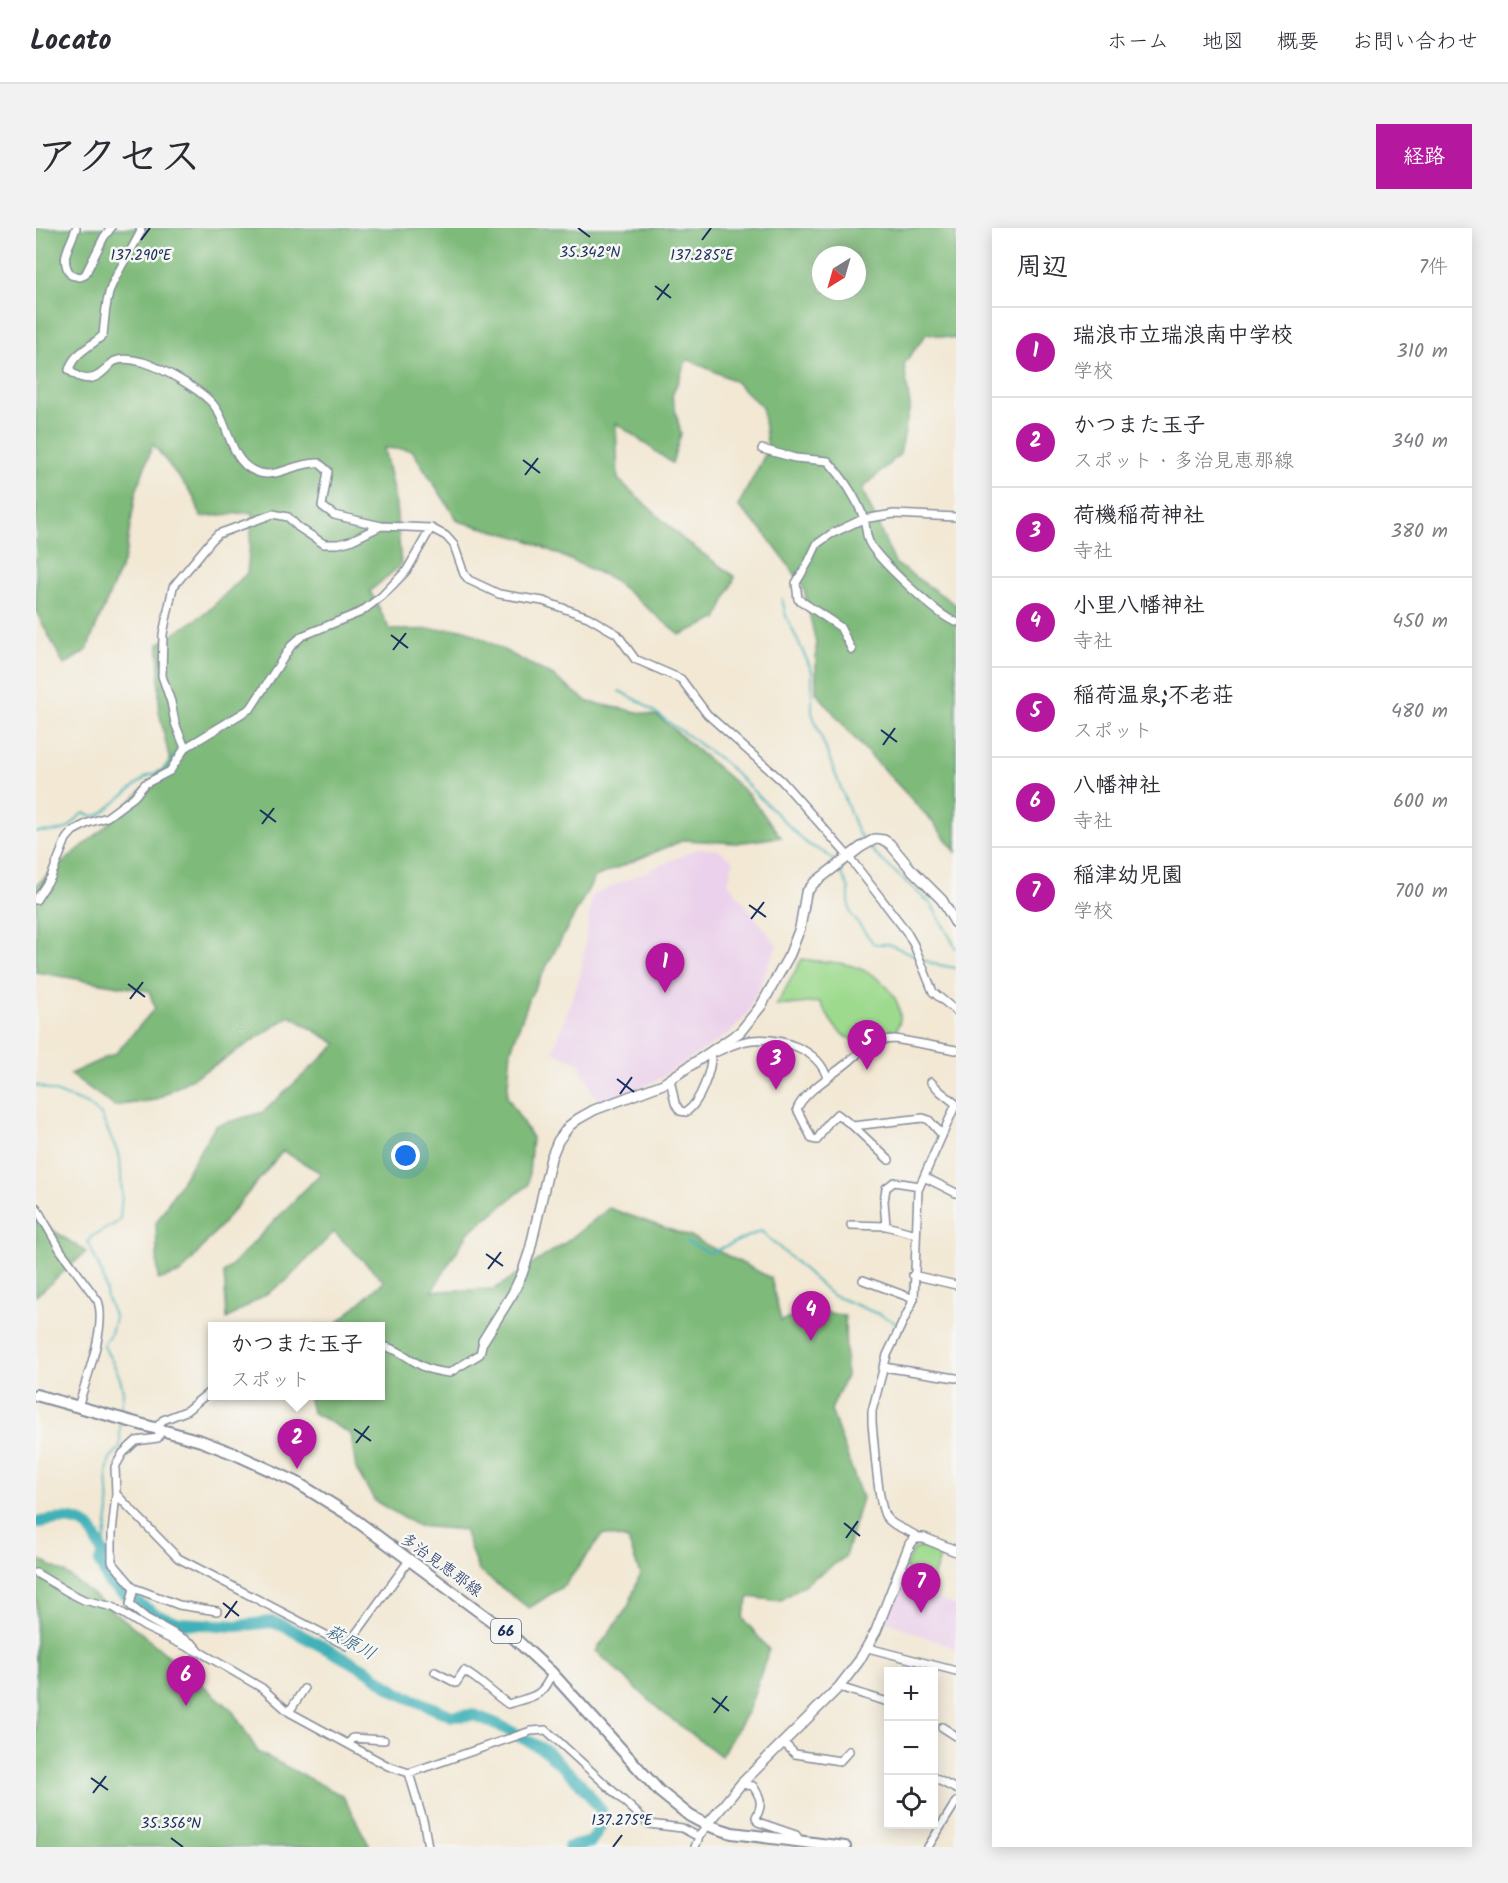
<!DOCTYPE html>
<html lang="ja">
<meta charset="utf-8">
<style>
body{margin:0;font-family:Kalam,"Klee One",sans-serif;background:#f2f2f3;color:#2b2b33}
.controls{position:absolute;right:18px;bottom:18px;display:grid;overflow:hidden;border-radius:0px;box-shadow:0 3px 15px #0003}
.controls button{width:54px;height:54px;display:grid;place-items:center;padding:0;border:0;border-bottom:2px solid #e1e1e2;background:#fff;color:#2b2b33;font:30px sans-serif}
.compass{position:absolute;left:776px;top:18px;width:54px;height:54px;border-radius:50%;background:#fff;box-shadow:0 3px 15px #0003;rotate:217deg}
.you{position:absolute;left:370px;top:928px;width:21px;height:21px;margin:-15px;border:4px solid #fff;border-radius:50%;background:#1a73e8;box-shadow:0 0 0 9px #1a73e833}
.badge{display:grid;place-items:center;width:39px;height:39px;border-radius:50%;background:#b5179e;color:#fff;font-size:20px;font-weight:700}
.pin{position:absolute;translate:-50% -50px;filter:drop-shadow(0 2px 3px #0008)}
.pin::after{content:'';position:absolute;top:32px;width:21px;height:18px;background:inherit;clip-path:polygon(0 0,100% 0,50% 100%)}
.popup{position:absolute;left:172px;top:1094px;width:177px;height:78px;box-sizing:border-box;display:grid;place-content:center;border-radius:0px;background:#fff;filter:drop-shadow(0 2px 4px #0005);font-size:20px;white-space:nowrap;color:#7c7c81}
.popup b{font-size:22px;color:#2b2b33}
.popup::after{content:'';position:absolute;left:50%;top:100%;margin-left:-12px;border:12px solid transparent;border-top-color:#fff}
.list{margin:0;padding:0;list-style:none}
h2{display:flex;justify-content:space-between;align-items:center;height:78px;margin:0;padding:0 24px;font-size:26px}
h2 small{font-size:20px;font-weight:400;color:#7c7c81}
.list li{display:grid;grid-template-columns:39px 1fr auto;gap:18px;align-items:center;box-sizing:border-box;height:90px;padding:0 24px;border-top:2px solid #e1e1e2}
.list b{display:block;font-size:22px;white-space:nowrap}
.list p{margin:0;font-size:20px;white-space:nowrap;color:#7c7c81}
.list em{font-size:20px;font-style:normal;color:#7c7c81}
.icon{flex:none;width:33px;height:33px;fill:none;stroke:currentColor;stroke-width:2;stroke-linecap:round;stroke-linejoin:round}
.map{position:relative;flex:none;width:920px;height:1619px;overflow:hidden;border-radius:0px}
header{display:flex;align-items:center;gap:36px;box-sizing:border-box;height:84px;padding:0 30px;background:#fff;border-bottom:2px solid #e1e1e2}
header strong{font-size:28px}
nav{display:flex;gap:33px;margin-inline-start:auto;font-size:21px}
.intro{display:flex;align-items:center;justify-content:space-between;box-sizing:border-box;height:144px;padding:0 36px}
h1{margin:0;font-size:42px}
.button{padding:15px 27px;border-radius:0px;background:#b5179e;color:#fff;font-size:21px;font-weight:700}
main{display:flex;gap:36px;padding:0 36px}
aside{flex:1;background:#fff;border-radius:0px;box-shadow:0 3px 15px #0003}
.map>svg:first-child{display:block}
</style>
<header>
<strong>Locato</strong>
<nav><a>ホーム</a><a>地図</a><a>概要</a><a>お問い合わせ</a></nav>
</header>
<div class="intro"><h1>アクセス</h1><a class="button">経路</a></div>
<main>
<div class="map">
<svg width="920" height="1619" viewBox="0 0 920 1619">
<rect width="100%" height="100%" fill="#f6f6f2"/>
<filter id="ink" filterUnits="userSpaceOnUse"><feTurbulence type="fractalNoise" baseFrequency=".0167" numOctaves="2"/><feDisplacementMap in="SourceGraphic" scale="12" xChannelSelector="R" yChannelSelector="G"/><feConvolveMatrix kernelMatrix="1 2 1 2 8 2 1 2 1" color-interpolation-filters="sRGB"/></filter>
<filter id="wash" filterUnits="userSpaceOnUse"><feTurbulence type="fractalNoise" baseFrequency=".008" numOctaves="4" result="noise"/><feDisplacementMap in="SourceGraphic" scale="24" xChannelSelector="R" yChannelSelector="G"/><feGaussianBlur stdDeviation="1.35" result="paint"/><feColorMatrix in="noise" values="0 0 0 0 0 0 0 0 0 0 0 0 0 0 0 0 0 1.4 0 .05"/><feComposite in="paint" operator="in"/></filter>
<g filter="url(#wash)">
<rect width="100%" height="100%" fill="#f2e8d4"/>
<path fill="#ebd1eb" d="M661,621h20l17,12 -6,21 49,63 -29,68 -17,19 -77,50 -56,20 -20,-40 -25,-10 28,-79 11,-78z
M869,1340l27,12 -4,15 28,11v40l-3,2 -70,-28z"/>
<path fill="#9eda8e" stroke="#5c8476" stroke-width="1.5" d="M766,731c14,3 28,2 42,5 22,4 47,19 54,41 4,12 2,20 -5,31 -12,0 -22,4 -34,4 -20,1 -31,-24 -39,-38l-44,4z
M890,1317l16,8 -10,27 -27,-12 8,-18z"/>
<path fill="#7eba79" stroke="#4c746c" stroke-width="1.5" fill-rule="evenodd" d="M0,0h920v111l-29,-6 -23,31 6,42 -10,48 -38,35 33,74 61,42v247l-25,-32 -76,-81 -39,-47v-49l-13,-58 -40,-54 -25,-25 30,-57 -6,-42 -29,-27 -46,-21 -15,37 9,38 -9,29 -56,-40 2,56 65,60 52,38 -18,42 -37,16 -68,-56 -87,-40 -67,-18 -46,-71 -28,-2 12,57 5,60 -31,26 20,39 74,-1 89,47 35,26 70,14 90,78 33,43 -45,6 -52,-3 -89,37 -65,120 -19,53 -4,46 25,42 -4,47 -60,48 -36,58 63,-2 70,-46 44,-35 82,29 80,41 10,43 35,-11 29,6 1,60 -15,34 31,88 -17,59 -65,44 -31,-4 -6,21 26,32 -20,59 -28,47 -59,-44 -66,-61 32,-44 12,-33 -12,-34 -25,-6 -38,51 -36,23 -51,-38 -14,-40 -46,-4 -43,-25 -19,-32 -5,-35 -39,-22 -4,-16h73v-70h-47l50,-45 -50,-49 -49,50 -58,37 -3,-46 97,-100 -38,-22 -102,122 -23,7 -2,-57 59,-97 48,-14 74,-68 -47,-28 -70,46 -65,38 -41,6 -44,-32 46,-21 39,-45 -6,-17 -113,-19v-87l67,-56 67,-67 -11,-51v-67l48,-32 40,-39 6,-61 -52,5 -7,-20 -41,-53 -17,48 -11,65 -39,94 -22,14 -28,-54zM785,27h36v36h-36z
M0,991l50,33 -50,44z
M0,1330l29,15 75,59 92,78 26,42 85,44 27,51h-334z"/>
<g fill="none" stroke-linecap="round" stroke-linejoin="round">
<path stroke="#41b1b8" stroke-width="2" d="M746,371l4,17 26,55v42l46,120 6,7
M583,463l22,11 83,60 80,79c10,9 23,9 31,22
M0,604c11,-1 25,2 34,-6 5,-4 7,-9 14,-13l9,3 7,-1 46,-38 16,-7 15,-16
M832,617l10,12 53,47 25,44
M802,639l11,21v18l2,8 23,30h14l29,12
M886,731l12,5 22,4
M0,857l51,19 14,11 19,43 2,36 -2,25 -4,4 -25,14 -3,5 15,34 4,22 8,20 -4,15 -8,11c7,16 18,29 20,48 0,8 -3,15 -3,23
M650,1013l24,12 51,-22 71,64 51,21 16,9
M911,1050l9,2
M875,1055v11
M67,1325l6,-43 -2,-38 3,-14 10,-10v-27"/>
<path stroke="#41b1b8" stroke-width="12" d="M0,1295c16,-4 45,-8 56,8 4,7 7,15 11,22l-3,9 9,21 47,32 23,8 58,3 34,-4 13,4 84,45 30,22 54,23 22,-1 25,10 47,26 33,31 22,28 2,12 -12,20 -22,5"/>
</g>
</g>
<g filter="url(#ink)">
<g fill="none" stroke-linecap="round" stroke-linejoin="round">
<defs>
<path id="minor" d="M40,0c-5,17 -18,30 -5,47l9,2 5,-2 19,-38 7,-9
M104,0l1,3c-9,19 -22,37 -30,56 -6,15 -6,32 -8,48 -12,12 -30,18 -34,35 12,11 24,12 36,0 3,-3 7,-8 10,-9 10,-4 27,0 36,4 17,7 46,23 59,36 22,21 17,69 56,73 15,1 33,-12 53,-11l9,8 -6,35 12,9 47,11 50,2 15,8 8,9 10,29 5,6 30,14 44,7 45,16 29,17 18,25 46,20 26,35 75,67 67,76 57,74 8,14 19,47 23,19
M726,221l33,9 33,3c16,18 28,35 36,58 2,7 2,16 5,23 6,15 71,76 87,80
M816,422l-12,-23 -42,-28 -2,-16 13,-22 8,-17 14,-10 32,-15 31,-5 62,3
M149,520l-10,-25 -4,-21 -9,-26 1,-42 10,-47 38,-46 7,-7 55,-20 15,3 10,10 26,17h14l12,-3 31,-15
M0,672l15,-23 15,-38 7,-8 15,-8 19,-6 27,-20 11,-13 25,-13 15,-23 66,-40 40,-62 11,-10 59,-24 21,-16 25,-26 24,-42
M678,822l3,2c11,-5 22,-11 35,-12 28,-3 67,9 75,38
M634,851l5,24 5,8 6,1c14,-9 27,-44 25,-61
M817,898l36,34
M906,907l-13,-15 -6,-2 -70,8 -16,-12 -9,9 -11,17 -5,-1 -15,-30c8,-19 40,-36 56,-51 7,-5 10,-13 16,-17l26,-2 61,11
M888,949l32,16
M0,979l25,44 37,50c9,26 -12,78 -20,106
M815,997l35,1
M880,1006l-30,-8 -2,-25 2,-13 8,-6 26,4
M877,1047l43,10
M827,1052l51,19
M345,1118c19,2 31,17 48,23 6,2 13,3 20,4l31,-19 3,-13
M847,1139l73,11
M120,1200l7,-8 23,-9 27,-22
M125,1202l-3,8 -22,3 -13,12 -8,14 1,27 -4,39v29l22,26 45,17 38,6
M80,1266l62,64 169,88 63,-87
M882,1309c-9,-7 -25,-10 -32,-20 -8,-11 -12,-76 -14,-94v-12l15,-56 27,-56 4,-109 38,-86 -15,-12 -10,-10
M0,1345l32,19 16,8 29,7 32,20 53,25
M98,1360l-4,17 16,13 47,26 7,8 62,36 27,24 99,54 21,7 122,-42 15,-1 103,94 33,4 17,9 8,-12
M832,1420l88,23
M399,1444l21,11 8,-12c16,9 28,22 44,33 25,-8 33,-5 44,-31
M803,1459l49,15
M253,1484l15,-23
M906,1499l14,9
M747,1514l12,12 45,7 9,-10
M312,1516l5,-6 31,2
M373,1545l15,51 4,23
M898,1550l22,11
M705,1556l12,2c8,12 10,18 3,31l2,5 38,13 4,6
M659,1619l4,-10
M892,1619l28,-45"/>
<path id="tertiary" d="M447,1113l30,-48 9,-19 8,-24 21,-92 7,-17 11,-15 9,-7 16,-9 69,-26 77,-52 21,-26 29,-52 10,-26 6,-35 8,-10 47,-36 14,-8 9,1 6,4 20,24 32,32 14,24
M671,1597l34,-41 98,-97 20,-26 17,-30 34,-87 5,-6h9l32,13"/>
<path id="primary" d="M0,1167l165,46 34,13 61,28 50,31 166,123 40,37 107,118 31,25 17,9 25,8 113,14"/>
</defs>
<use href="#minor" stroke="#868c99" stroke-width="10"/>
<use href="#tertiary" stroke="#868c99" stroke-width="12"/>
<use href="#primary" stroke="#868c99" stroke-width="14"/>
<use href="#minor" stroke="#fff" stroke-width="7"/>
<use href="#tertiary" stroke="#fff" stroke-width="9"/>
<use href="#primary" stroke="#fff" stroke-width="10"/>
</g>
</g>
<path fill="none" stroke="#1b2f5e" stroke-width="2" d="M542,0l12,9M105,12l9,-12M666,12l9,-12M619,58l16,12M621,72l12,-16M487,232l17,13M489,247l13,-17M355,407l17,13M357,422l13,-17M845,502l16,12M847,517l12,-17M224,582l16,12M226,596l12,-16M713,677l17,12M715,691l13,-17M92,756l17,13M94,771l13,-17M581,851l17,13M584,866l12,-17M450,1026l17,12M452,1041l13,-17M318,1201l17,12M320,1215l13,-17M808,1295l16,13M810,1310l12,-17M187,1375l16,13M189,1390l12,-17M676,1470l17,13M678,1485l13,-17M55,1550l17,12M57,1565l13,-17M135,1610l12,9M577,1619l9,-12"/>
<g text-anchor="middle" stroke-width="5" stroke-linejoin="round" paint-order="stroke">
<rect fill="#f6f6f2" stroke="#5d6b8a" stroke-width="1.5" x="455" y="1391" width="30" height="24" rx="4.5"/>
<g font-size="15" font-weight="bold" fill="#1b2f5e">
<text x="470" y="1408">66</text>
</g>
<g font-size="16" fill="#1b2f5e" stroke="#f6f6f2">
<text transform="translate(406 1336) rotate(36)" y="6">多治見恵那線</text>
</g>
<g font-size="18" font-style="italic" fill="#285c7e" stroke="#f6f6f2">
<text transform="translate(315 1414) rotate(29)" y="6">萩原川</text>
</g>
</g>
<g font-size="15" text-anchor="middle" fill="#1b2f5e" stroke="#f6f6f2" stroke-width="5" stroke-linejoin="round" paint-order="stroke">
<text x="554" y="29">35.342°N</text>
<text x="105" y="32">137.290°E</text>
<text x="666" y="32">137.285°E</text>
<text x="586" y="1597">137.275°E</text>
<text x="135" y="1600">35.356°N</text>
</g>
</svg>
<div class="controls">
<button>+</button>
<button>−</button>
<button><svg class="icon" aria-label="locate" viewBox="0 0 24 24"><circle cx="12" cy="12" r="6"/><path d="M12 2v4M12 18v4M2 12h4M18 12h4"/></svg></button>
</div>
<svg class="compass" viewBox="-18 -18 36 36"><path d="M0-13l5 13h-10z" fill="#e53935"/><path d="M0 13l5-13h-10z" fill="#7c7c81"/></svg>
<div class="you"></div>
<div class="pin badge" style="left:629px;top:765px">1</div>
<div class="pin badge" style="left:261px;top:1241px">2</div>
<div class="popup"><b>かつまた玉子</b>スポット</div>
<div class="pin badge" style="left:740px;top:862px">3</div>
<div class="pin badge" style="left:775px;top:1113px">4</div>
<div class="pin badge" style="left:831px;top:842px">5</div>
<div class="pin badge" style="left:150px;top:1478px">6</div>
<div class="pin badge" style="left:885px;top:1385px">7</div>
</div>
<aside>
<h2>周辺<small>7件</small></h2>
<ul class="list">
<li><span class="badge">1</span><div><b>瑞浪市立瑞浪南中学校</b><p>学校</p></div><em>310 m</em></li>
<li><span class="badge">2</span><div><b>かつまた玉子</b><p>スポット · 多治見恵那線</p></div><em>340 m</em></li>
<li><span class="badge">3</span><div><b>荷機稲荷神社</b><p>寺社</p></div><em>380 m</em></li>
<li><span class="badge">4</span><div><b>小里八幡神社</b><p>寺社</p></div><em>450 m</em></li>
<li><span class="badge">5</span><div><b>稲荷温泉;不老荘</b><p>スポット</p></div><em>480 m</em></li>
<li><span class="badge">6</span><div><b>八幡神社</b><p>寺社</p></div><em>600 m</em></li>
<li><span class="badge">7</span><div><b>稲津幼児園</b><p>学校</p></div><em>700 m</em></li>
</ul>
</aside>
</main>
